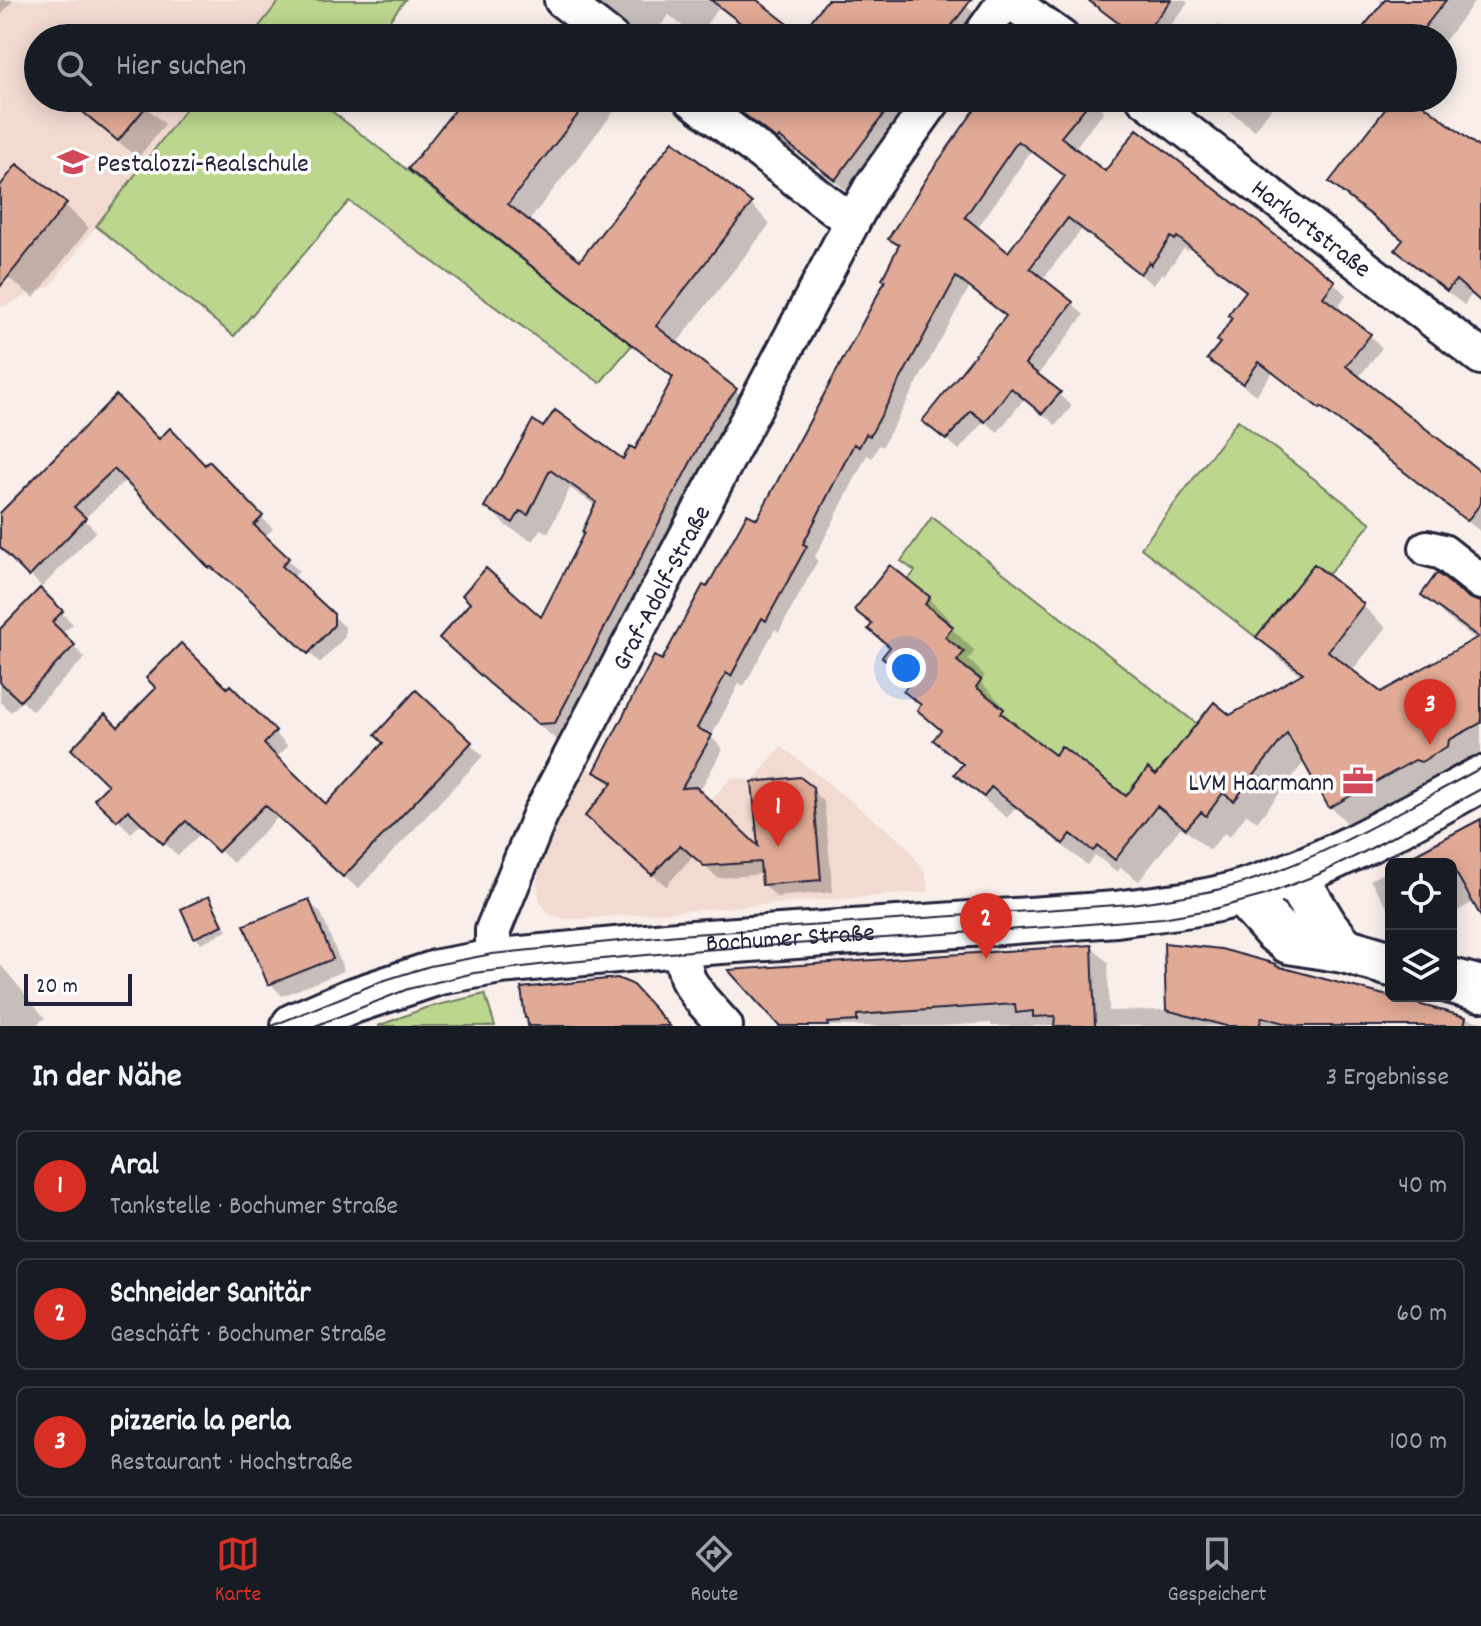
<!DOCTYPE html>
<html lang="de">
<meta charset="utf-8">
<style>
body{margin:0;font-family:Dekko,sans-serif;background:#242831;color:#f1f3f6}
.controls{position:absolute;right:24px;bottom:24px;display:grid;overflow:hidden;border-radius:12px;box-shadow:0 4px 20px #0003}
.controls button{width:72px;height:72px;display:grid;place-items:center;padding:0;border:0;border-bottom:2px solid #363941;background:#171b24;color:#f1f3f6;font:40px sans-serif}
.scale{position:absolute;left:24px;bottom:20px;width:108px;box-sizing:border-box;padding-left:8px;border:4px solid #22223b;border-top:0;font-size:22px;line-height:28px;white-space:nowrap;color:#22223b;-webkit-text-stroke:6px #fff;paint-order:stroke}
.you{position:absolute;left:906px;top:668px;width:28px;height:28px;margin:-20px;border:6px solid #fff;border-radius:50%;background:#1a73e8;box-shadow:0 0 0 12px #1a73e833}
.badge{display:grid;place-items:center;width:52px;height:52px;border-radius:50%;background:#d93025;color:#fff;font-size:26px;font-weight:700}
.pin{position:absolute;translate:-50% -66px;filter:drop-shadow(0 2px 4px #0008)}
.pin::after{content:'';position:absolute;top:42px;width:28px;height:24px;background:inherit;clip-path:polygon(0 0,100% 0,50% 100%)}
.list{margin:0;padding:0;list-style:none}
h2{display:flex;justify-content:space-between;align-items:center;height:104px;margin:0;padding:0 32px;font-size:34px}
h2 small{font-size:26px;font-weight:400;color:#9ea1a6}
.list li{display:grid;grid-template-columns:52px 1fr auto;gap:24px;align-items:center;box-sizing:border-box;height:112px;margin:0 16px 16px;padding:0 16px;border:2px solid #363941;border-radius:12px}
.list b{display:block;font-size:30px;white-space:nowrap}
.list p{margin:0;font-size:26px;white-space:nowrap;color:#9ea1a6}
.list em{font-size:26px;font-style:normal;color:#9ea1a6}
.icon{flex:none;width:44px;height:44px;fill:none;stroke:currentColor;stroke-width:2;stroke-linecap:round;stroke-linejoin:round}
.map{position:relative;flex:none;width:1481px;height:1026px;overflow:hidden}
.search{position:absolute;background:#171b24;box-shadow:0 4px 20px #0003;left:24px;right:24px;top:24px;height:88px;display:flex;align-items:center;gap:20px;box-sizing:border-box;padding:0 28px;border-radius:44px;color:#9ea1a6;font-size:30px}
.sheet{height:488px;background:#171b24}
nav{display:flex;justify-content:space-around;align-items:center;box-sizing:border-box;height:112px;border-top:2px solid #363941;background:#171b24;font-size:22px;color:#9ea1a6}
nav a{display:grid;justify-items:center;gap:4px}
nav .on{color:#d93025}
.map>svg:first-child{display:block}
</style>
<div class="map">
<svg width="1481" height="1026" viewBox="0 0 1481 1026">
<rect width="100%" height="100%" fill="#f9eeea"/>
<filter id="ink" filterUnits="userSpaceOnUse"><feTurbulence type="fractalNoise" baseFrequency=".0125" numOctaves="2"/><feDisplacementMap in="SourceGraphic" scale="16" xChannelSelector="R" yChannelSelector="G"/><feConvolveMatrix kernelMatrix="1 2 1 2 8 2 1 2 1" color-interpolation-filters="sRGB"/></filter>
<g filter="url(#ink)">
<path fill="#f2dad1" d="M0,0h280l-30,38h-212v60h156l-144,188 -50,22z
M781,746l124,98 20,29 4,19 -353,27h-11l-16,-5 -9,-12 -3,-17 3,-25 5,-18 39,-75 105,57 43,-47 21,4z"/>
<path fill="#bcd68e" stroke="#6f7c64" stroke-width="2" d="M280,0h125l-29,38h-126z
M194,98h137l-6,8 307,239 -32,38 -251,-182 -115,135 -138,-110z
M1238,420l133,103 -42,51 -15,-10 -58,73 -115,-89z
M932,517l265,207 -41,51 -8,-6 -15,17 -1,14 -22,-17 -6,7 -43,-43 -6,8 -59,-35 8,-11 -28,-22 5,-8 -24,-18 7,-9 -19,-14 8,-12 -28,-22 5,-7 -22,-17 7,-9 -14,-10z
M485,994l10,32h-117l47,-18z"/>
<path fill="#0003" fill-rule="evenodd" d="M0,0h13l-13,16z
M592,0h162l47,37 29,-37h130l23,21 -13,17h-212l-39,-30 -23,29 -27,-22 -18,23h-10z
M1095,0h90l3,3 -27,35h-24l-32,-24 -11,-12z
M1379,0h97l-33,43v-5h-64l-12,-12 17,-22z
M1219,25l18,13h-28z
M523,26l15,12h-25z
M75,98h61l29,26 -27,34 -47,-39 -18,-18z
M466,98h146l7,7 -91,117 53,41 170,-59 19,20 -94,120 60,47 19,19 -195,333 -49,-41 -50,-45 81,-37 44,-86 10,-28 -26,-18 -22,45 -8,-4 -7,12 -27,-15 -19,-20 47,-83 90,39 12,-10 38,-73 -244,-191 -20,-19z
M726,98h198l-73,96 -56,-43 -1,3 -57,-45z
M985,98h106l13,13 -30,38 31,24 34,-40 195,150 12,12 -10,14 34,26 12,13 -24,30 123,96v58l-146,-114 -1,1 -61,-47 -17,23 -34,-24 -12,-12 12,-15 26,-52 -58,-44 -2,3 -4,-3 -20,27 -2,-2 -9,12 -71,-56 -40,51 30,23 12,12 -47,61 35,30 -16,19 -32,-26 -26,33 -14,-11 -25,29 -34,-29 82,-103 -38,-30 -87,159 -3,-2 -7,13 -5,-3 -52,102 3,3 -39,72 -4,-3 -31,57 -5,-2 -28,53 12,12 -24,43 61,60 51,-63 13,13 9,90 -57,5 -12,-13 -1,-10 -45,4 -25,-22 -27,30 -66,-58 12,-42 -16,-14 112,-182 50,-68 129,-241 13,-33 -9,-9zM1031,151l35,27 -58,76 -31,-25z
M1212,98h67l-24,32z
M1374,98h38l69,53v150l-9,-7 -8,11 -51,-40 -15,-15 6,-8 -57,-44 -16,-16 54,-70 -12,-13z
M0,189l65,16 24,23 -55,70 -34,-27z
M159,442l61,33 53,54 -9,8 35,34 -6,7 52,49v10l-25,26 -63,-59 -33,-27 -2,1 -95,-99 -43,40 12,12 -54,56 -42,-42v-29z
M1314,566l49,40 23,22 -35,44 30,22 96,-54 -31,-23 -22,-23 44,5 13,4v154l-128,72 -23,-23 -25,-45 -48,61 -10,-8 -18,23 -5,-4 -14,17 -29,-23 -42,54 -18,-13 -4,4 -22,-17 -8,10 -72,-57 -8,10 -27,-22 -23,-22 6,-8 -27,-26 5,-8 -22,-22 3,-3 -16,-16 6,-8 -27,-27 6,-7 -21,-20 3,-3 -16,-16 33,-42 39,31 22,22 -3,4 27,26 -7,8 17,17 -4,6 21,22 -3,4 27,25 29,25 71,40 31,-20 73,-61 72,-41 -21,-16 -23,-23z
M40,591l33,33 -12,10 24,24 -53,53 -10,-10 -11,11 -11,-10v-71z
M230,688l58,58 -12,12 50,49 144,-64 13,13 -125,133 -79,-73 -46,47 -32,-30 -23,23 -35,-34 -12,11 -34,-34 13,-13 8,-56 109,-39z
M1481,821v87l-6,-7 -24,14v-51h-51z
M1391,869v41l-6,-7 -15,-23z
M208,898l6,6 13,27 -26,12 -6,-6z
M308,901l13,12 23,58 -62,25 -12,-13z
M1092,947l16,16 1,48 59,-1 109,-42 204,54v4h-490v-3l-49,3h-160z
M0,964l45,54 -10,8h-35z"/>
<path fill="#e0aa96" stroke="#22223b" stroke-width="2" fill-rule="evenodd" d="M711,0h46l44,34 26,-34h144l-29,38h-182z
M1088,0h83l-30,38h-3z
M1385,0h61l-30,38h-36l-16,-12z
M66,98h87l-35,43z
M464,98h127l-83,106 72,56 93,-119 79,62 -96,123 81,63 -25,32 -157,302 -17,1 -49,-41 -50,-45 31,-35 -8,-8 24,-27 55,49 43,-84 -2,-1 14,-30 -46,-32 -22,45 -8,-4 -7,12 -29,-16 49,-87 10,7 12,-17 68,49 7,-13 5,3 38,-72 -265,-208z
M723,98h173l-61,82 -56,-43 -2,3z
M983,98h110l-32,39 44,34 32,-42 198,152 -12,16 48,37 -25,32 135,106v31l-14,18 -146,-114 -1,2 -61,-47 -16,22 -36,-25 13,-16 -3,-2 15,-23 -4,-3 18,-24 -69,-54 -2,3 -4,-3 -20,28 -2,-3 -9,12 -72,-56 -38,50 43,34 -48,62 36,28 -19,22 -31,-26 -26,34 -14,-11 -25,29 -24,-19 84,-105 -50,-39 -86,159 -4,-2 -7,13 -5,-3 -51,100 4,2 -41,75 -4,-3 -31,58 -5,-3 -29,55 15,7 -30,53 14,-1 62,59 -6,-64 48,-5 13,10 8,93 -59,5 -2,-23 -56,4 -24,-21 -28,30 -67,-59 28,-34 -19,-10 60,-116 8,4 41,-75 4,2 40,-73 10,5 128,-238 -3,-2 17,-34 -11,-6 42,-66zM1018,141l47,35 -57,76 -43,-35z
M1394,98h21l66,51v153l-25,-22 -9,11 -52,-41 8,-10 -74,-58z
M17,164l50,39 -67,84v-101z
M116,395l43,44 11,-11 35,37 4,-4 54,55 -9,9 35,33 -7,8 52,48v11l-26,29 -65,-61 -32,-26 -2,1 -95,-99 -40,38 12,11 -57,59 -29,-30v-34z
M1314,564l50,40 -36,47 53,41 97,-55 -57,-42 16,-22 32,25 12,4v121l-32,17 -1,6 -27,16 -6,-2 -86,48 -42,-75 -53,68 -11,-8 -17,23 -5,-4 -15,17 -29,-23 -42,54 -17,-14 -5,5 -22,-17 -8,10 -72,-57 -7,10 -30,-23 9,-10 -30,-24 8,-10 -24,-20 4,-5 -18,-14 9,-11 -30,-23 8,-10 -22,-18 4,-5 -18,-14 36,-45 40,32 -5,7 28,23 -8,10 19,15 -7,9 24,19 -5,7 28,22 -3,4 54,42 6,-9 65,50 22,-28 8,7 58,-73 16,13 73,-42 -47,-36z
M40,588l23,23 -11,11 23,23 -55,56 -20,-19v-53z
M181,643l46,45 3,-3 46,46 -12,13 62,60 57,-61 -8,-8 41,-45 56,52 -129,135 -78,-72 -47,47 -32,-31 -23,23 -35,-34 -11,11 -23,-22 14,-14 -37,-36 34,-35 13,13 38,-39 -10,-10z
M1481,819v98l-30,-53h-55z
M209,896l14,29 -29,13 -13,-29z
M309,899l24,60 -65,26 -24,-60z
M1164,943l57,6 55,15v2l190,51 -2,9h-169l-33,-9 -3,9h-33l-60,-16z
M1092,945l3,81h-41l1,-10 -22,1v-6l-17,2 -1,-9 -158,11v6l-30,2 1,3h-49l-51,-56z
M617,978l15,6 38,42h-142l-1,-8h-2l-4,-30z"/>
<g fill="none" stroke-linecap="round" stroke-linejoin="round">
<defs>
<g id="street">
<path d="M562,0l49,38"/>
<path d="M1009,0l53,38"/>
<path d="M979,38l27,-38"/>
<path d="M690,98l162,124"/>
<path id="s1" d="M1144,98l337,259"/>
<path d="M1427,548l16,4 38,30"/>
<path d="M678,944l10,36 12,18 25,28"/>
<path id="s2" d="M493,962v-32l47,-115 312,-593 20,-36 63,-88"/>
</g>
<g id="secondary">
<path d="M1293,874l33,54 18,22"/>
<path d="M1242,893l33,37 14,11 55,9 47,14"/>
<path d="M1451,981l30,8"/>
<path id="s3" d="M294,1026l58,-25 87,-29 61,-11 178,-17 438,-30c42,-6 86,-9 127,-22 84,-25 161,-71 238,-113"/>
</g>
</defs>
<use href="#street" stroke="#22223b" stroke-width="40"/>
<use href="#secondary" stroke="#22223b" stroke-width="50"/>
<use href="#street" stroke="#fff" stroke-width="34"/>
<use href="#secondary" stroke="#fff" stroke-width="44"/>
<path stroke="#22223b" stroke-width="2" d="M272,1026l110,-45 48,-15 62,-12 186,-19 453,-31c34,-5 69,-9 102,-18 86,-25 169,-76 248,-118
M315,1026l93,-37 66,-16 73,-9 155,-14 363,-24 97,-8 52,-9 48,-13 55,-21 47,-23 117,-63"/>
</g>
</g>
<defs>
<symbol id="school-bare" viewBox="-9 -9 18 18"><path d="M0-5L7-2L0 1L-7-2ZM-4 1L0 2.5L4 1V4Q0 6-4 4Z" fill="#d1495b" stroke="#fff" stroke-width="2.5" paint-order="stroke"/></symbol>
<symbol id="office-bare" viewBox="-9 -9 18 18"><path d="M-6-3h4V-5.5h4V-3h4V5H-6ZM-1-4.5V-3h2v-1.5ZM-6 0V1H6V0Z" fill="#d1495b" stroke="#fff" stroke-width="2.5" paint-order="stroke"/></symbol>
</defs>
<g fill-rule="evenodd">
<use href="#school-bare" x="51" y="140" width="44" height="44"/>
<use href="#office-bare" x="1336" y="759" width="44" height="44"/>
</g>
<g text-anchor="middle" stroke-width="7" stroke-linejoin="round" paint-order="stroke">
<g font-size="26" fill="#22223b" stroke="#fff" text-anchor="start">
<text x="97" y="171">Pestalozzi-Realschule</text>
<text x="1334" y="790" text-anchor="end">LVM Haarmann</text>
</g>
<g font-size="26" fill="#22223b" stroke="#fff">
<text dy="9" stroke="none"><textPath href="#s1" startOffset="212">Harkortstraße</textPath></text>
<text dy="9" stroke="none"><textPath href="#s2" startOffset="414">Graf-Adolf-Straße</textPath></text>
<text dy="9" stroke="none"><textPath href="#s3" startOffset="508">Bochumer Straße</textPath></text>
</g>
</g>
</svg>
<div class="controls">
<button><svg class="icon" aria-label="locate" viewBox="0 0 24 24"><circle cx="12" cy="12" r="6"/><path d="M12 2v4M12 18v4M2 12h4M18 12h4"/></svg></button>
<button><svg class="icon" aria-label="layers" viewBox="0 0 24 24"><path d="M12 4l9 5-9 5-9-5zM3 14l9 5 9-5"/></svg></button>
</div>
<div class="scale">20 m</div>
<div class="you"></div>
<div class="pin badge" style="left:778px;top:847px">1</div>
<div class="pin badge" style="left:986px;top:959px">2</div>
<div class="pin badge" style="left:1430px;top:745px">3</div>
<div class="search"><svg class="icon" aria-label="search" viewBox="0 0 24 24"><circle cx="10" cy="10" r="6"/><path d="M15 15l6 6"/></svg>Hier suchen</div>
</div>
<section class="sheet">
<h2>In der Nähe<small>3 Ergebnisse</small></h2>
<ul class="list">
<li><span class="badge">1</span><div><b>Aral</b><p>Tankstelle · Bochumer Straße</p></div><em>40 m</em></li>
<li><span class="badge">2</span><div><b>Schneider Sanitär</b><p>Geschäft · Bochumer Straße</p></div><em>60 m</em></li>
<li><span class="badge">3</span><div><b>pizzeria la perla</b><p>Restaurant · Hochstraße</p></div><em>100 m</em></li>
</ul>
</section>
<nav>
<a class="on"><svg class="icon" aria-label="map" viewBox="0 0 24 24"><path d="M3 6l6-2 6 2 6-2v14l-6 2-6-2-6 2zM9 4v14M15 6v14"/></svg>Karte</a>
<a><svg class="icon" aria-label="directions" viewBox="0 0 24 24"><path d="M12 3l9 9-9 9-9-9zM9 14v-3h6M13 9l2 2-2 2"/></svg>Route</a>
<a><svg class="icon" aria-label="saved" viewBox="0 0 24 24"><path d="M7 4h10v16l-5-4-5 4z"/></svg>Gespeichert</a>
</nav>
